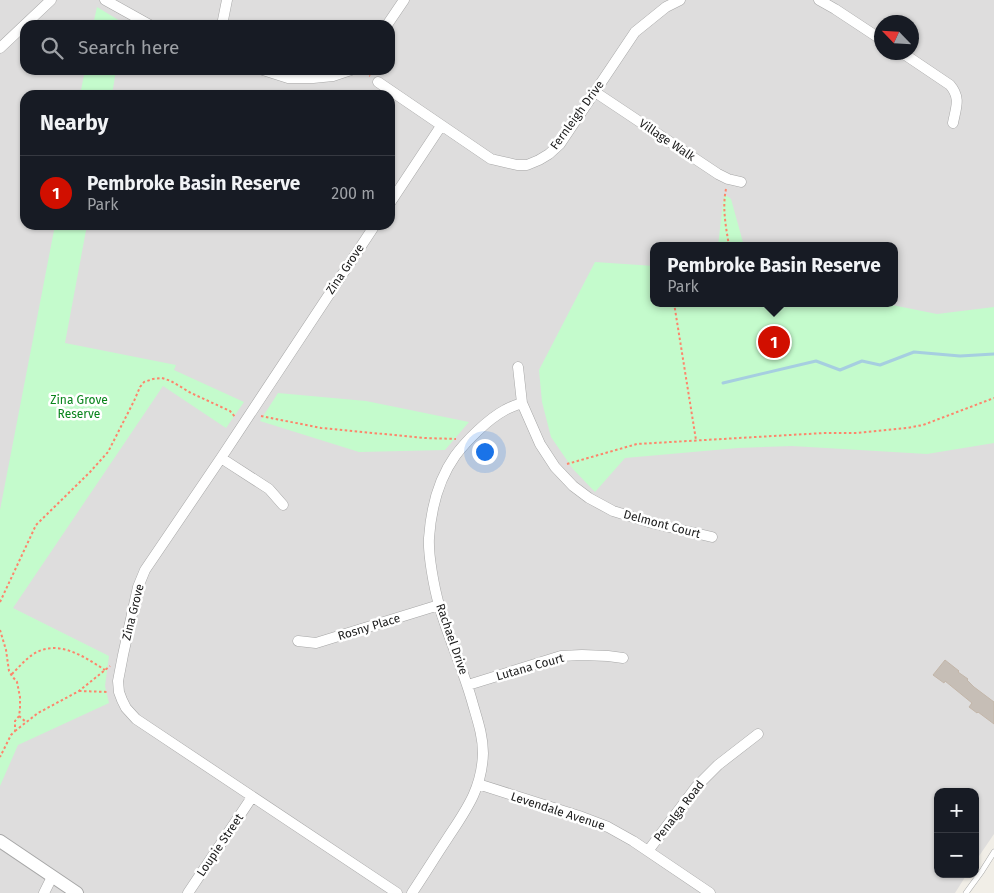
<!DOCTYPE html>
<meta charset="utf-8">
<style>
body{margin:0;font-family:"Fira Sans",sans-serif;background:#242831;color:#f1f3f6}
.controls{position:absolute;right:15px;bottom:15px;display:grid;overflow:hidden;border-radius:10px;box-shadow:0 1px 4px #0004}
.controls button{width:45px;height:45px;display:grid;place-items:center;padding:0;border:0;border-bottom:1px solid #363941;background:#171b24;color:#f1f3f6;font:25px sans-serif}
.compass{position:absolute;left:874px;top:15px;width:45px;height:45px;border-radius:50%;background:#171b24;box-shadow:0 1px 4px #0004;rotate:295deg}
.you{position:absolute;left:484px;top:451px;width:18px;height:18px;margin:-12px;border:4px solid #fff;border-radius:50%;background:#1a73e8;box-shadow:0 0 0 8px #1a73e833}
.badge{display:grid;place-items:center;width:32px;height:32px;border-radius:50%;background:#d10f00;color:#fff;font-size:16px;font-weight:700}
.pin{position:absolute;translate:-50% -50%;border:2px solid #fff;box-shadow:0 1px 5px #0006}
.popup{position:absolute;left:650px;top:242px;width:248px;height:65px;box-sizing:border-box;display:grid;place-content:center;border-radius:10px;background:#171b24;filter:drop-shadow(0 1px 4px #0005);font-size:16px;white-space:nowrap;color:#9ea1a6}
.popup b{font-size:19px;color:#f1f3f6}
.popup::after{content:'';position:absolute;left:50%;top:100%;margin-left:-10px;border:10px solid transparent;border-top-color:#171b24}
.list{margin:0;padding:0;list-style:none}
h2{display:flex;justify-content:space-between;align-items:center;height:65px;margin:0;padding:0 20px;font-size:21px}
h2 small{font-size:16px;font-weight:400;color:#9ea1a6}
.list li{display:grid;grid-template-columns:32px 1fr auto;gap:15px;align-items:center;box-sizing:border-box;height:75px;padding:0 20px;border-top:1px solid #363941}
.list b{display:block;font-size:19px;white-space:nowrap}
.list p{margin:0;font-size:16px;white-space:nowrap;color:#9ea1a6}
.list em{font-size:16px;font-style:normal;color:#9ea1a6}
.icon{flex:none;width:28px;height:28px;fill:none;stroke:currentColor;stroke-width:2;stroke-linecap:round;stroke-linejoin:round}
.map{position:relative;flex:none;width:994px;height:893px;overflow:hidden}
.search{position:absolute;background:#171b24;box-shadow:0 1px 4px #0004;left:20px;top:20px;width:375px;height:55px;display:flex;align-items:center;gap:12px;box-sizing:border-box;padding:0 18px;border-radius:15px;color:#9ea1a6;font-size:19px}
.panel{position:absolute;background:#171b24;box-shadow:0 1px 4px #0004;left:20px;top:90px;width:375px;height:140px;border-radius:15px}
.map>svg:first-child{display:block}
</style>
<div class="map">
<svg width="994" height="893" viewBox="0 0 994 893">
<rect width="100%" height="100%" fill="#f1eee7"/>
<path fill="#dedddd" fill-rule="evenodd" d="M0,0h994v834l-19,28v-70h-37v82h29l-12,19h-955zM882,22h30v30h-30zM25,25h365v45h-365zM25,95h365v130h-365zM654,246h240v57h-240z"/>
<path fill="#c4fbcc" d="M97,7l28,17v1h-32z
M85,70h31l-4,25h-32z
M724,194l7,5 13,47h-26z
M55,225h32l-22,118 111,22 -2,5 70,32 -18,26 -63,-42 -150,222 96,48 -4,30 4,17 -91,42 -18,41v-276z
M595,262l59,4v37h228l55,11 57,-7v136l-67,11 -135,-8 -54,2 -113,10 -30,34 -22,-23 -22,-32 -9,-35 -3,-32z
M278,393l88,8 103,21 -24,28 -86,2 -99,-31z"/>
<g fill="none" stroke-linecap="round" stroke-linejoin="round">
<path stroke="#a6cee0" stroke-width="3" d="M723,383l93,-22 24,9 22,-9 18,4 34,-13 46,4 34,-2"/>
</g>
<path fill="#c6beb6" stroke="#c3b6a9" d="M945,660l14,11 -1,1 10,7 -1,1 7,7 20,15v22l-16,-12 -1,1 -8,-6 3,-4 -27,-22 -1,2 -11,-8z"/>
<g fill="none" stroke-linecap="round" stroke-linejoin="round">
<defs>
<path id="service" d="M966,893l16,-22 12,-19"/>
<path id="minor" d="M105,0l45,25
M819,0l16,9 47,31
M222,25l5,-25
M387,25l17,-25
M0,48l51,-48
M901,52l49,33c11,13 6,22 3,38
M263,70l25,8h25l20,-2 18,-6
M378,82l113,77 26,6h10l12,-5 10,-6 11,-10 75,-112 31,-25 14,-7
M595,92l123,82 10,5 13,3
M390,203l51,-77
M375,225l-154,233 -76,112 -7,17 -15,68 -5,26 1,11 3,8 4,8 10,11 261,174
M518,367l4,36 18,41 15,23 18,19 16,12 24,13 39,12 60,14
M221,458l48,31 14,16
M298,641l18,2 123,-38
M468,685l93,-29 21,-1 26,1 15,2
M478,784l101,32 29,11 25,14 77,52
M648,851l48,-64 22,-22 40,-31
M44,893l8,-16
M188,893l64,-96
M412,893c12,-18 23,-36 35,-54 19,-29 35,-50 36,-86 0,-18 -6,-34 -11,-52 -9,-32 -24,-64 -33,-96 -5,-18 -11,-50 -10,-67 2,-29 9,-58 26,-82 11,-15 33,-37 50,-46 5,-3 11,-5 17,-7"/>
<path id="tertiary" d="M0,841l77,52"/>
</defs>
<use href="#service" stroke="#a7a7a7" stroke-width="6"/>
<use href="#minor" stroke="#a7a7a7" stroke-width="11"/>
<use href="#tertiary" stroke="#a7a7a7" stroke-width="14"/>
<path stroke="#fd856b" stroke-width="2" stroke-dasharray="2.5 2.5" stroke-linecap="butt" d="M361,70l9,6
M726,189c-4,19 0,38 3,57
M674,303l22,137
M261,416l60,12 104,10 31,1
M567,464l70,-20 187,-11h33l50,-5 16,-3 71,-27
M0,602l36,-77 54,-53 18,-20 26,-51 6,-14 4,-5 9,-3 9,-1 9,3 20,12 39,18 6,7
M0,630l6,20 3,21 3,5 5,6 3,15v12l-1,7 -4,5v10l-4,4 -11,22
M12,674c6,-6 13,-14 20,-19 25,-17 51,1 73,15
M79,691l30,1
M19,716l7,6
M15,731l23,-18 41,-22 31,-25"/>
<use href="#service" stroke="#fff" stroke-width="5"/>
<use href="#minor" stroke="#fff" stroke-width="10"/>
<use href="#tertiary" stroke="#fff" stroke-width="12"/>
</g>
<g text-anchor="middle" stroke-width="5" stroke-linejoin="round" paint-order="stroke">
<g font-size="12" fill="#202020" stroke="#fff">
<text transform="translate(577 115) rotate(-54)" y="4">Fernleigh Drive</text>
<text transform="translate(667 140) rotate(34)" y="4">Village Walk</text>
<text transform="translate(345 269) rotate(-56)" y="4">Zina Grove</text>
<text transform="translate(662 524) rotate(15)" y="4">Delmont Court</text>
<text transform="translate(133 612) rotate(-76)" y="4">Zina Grove</text>
<text transform="translate(369 627) rotate(-17)" y="4">Rosny Place</text>
<text transform="translate(452 639) rotate(71)" y="4">Rachael Drive</text>
<text transform="translate(530 667) rotate(-16)" y="4">Lutana Court</text>
<text transform="translate(558 811) rotate(18)" y="4">Levendale Avenue</text>
<text transform="translate(679 811) rotate(-52)" y="4">Penalga Road</text>
<text transform="translate(220 845) rotate(-56)" y="4">Loupie Street</text>
</g>
<g font-size="12" fill="#09841c" stroke="#fff">
<text x="79" y="404">Zina Grove<tspan x="79" dy="14">Reserve</tspan></text>
</g>
</g>
</svg>
<div class="controls">
<button>+</button>
<button>−</button>
</div>
<svg class="compass" viewBox="-18 -18 36 36"><path d="M0-13l5 13h-10z" fill="#e53935"/><path d="M0 13l5-13h-10z" fill="#9ea1a6"/></svg>
<div class="you"></div>
<div class="pin badge" style="left:774px;top:342px">1</div>
<div class="popup"><b>Pembroke Basin Reserve</b>Park</div>
<div class="search"><svg class="icon" aria-label="search" viewBox="0 0 24 24"><circle cx="10" cy="10" r="6"/><path d="M15 15l6 6"/></svg>Search here</div>
<section class="panel">
<h2>Nearby<small></small></h2>
<ul class="list">
<li><span class="badge">1</span><div><b>Pembroke Basin Reserve</b><p>Park</p></div><em>200 m</em></li>
</ul>
</section>
</div>
